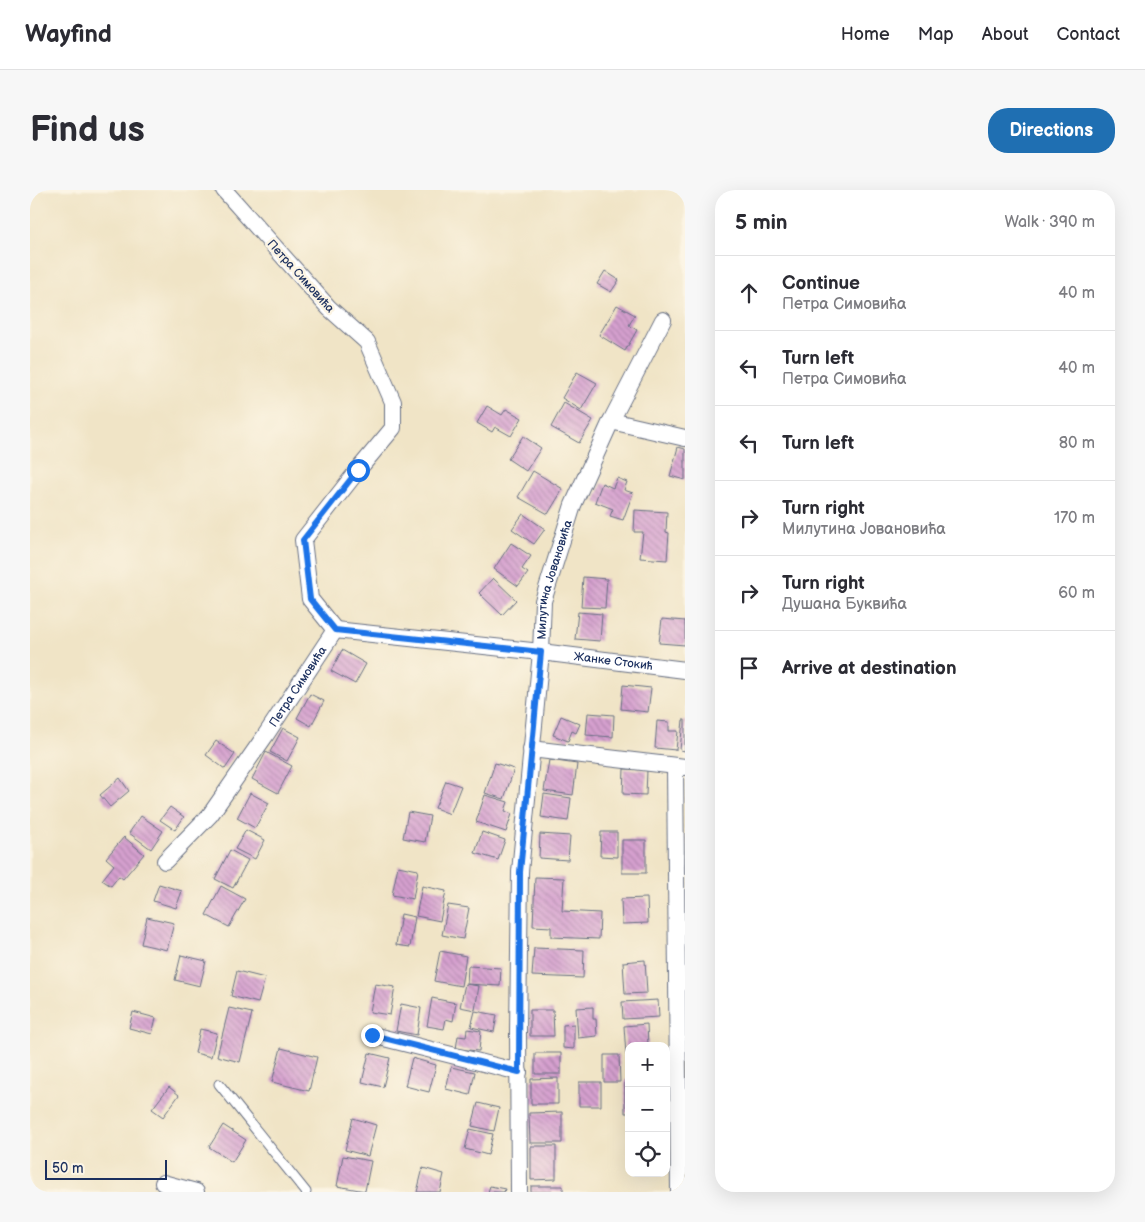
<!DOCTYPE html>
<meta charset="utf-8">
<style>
body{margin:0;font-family:"Balsamiq Sans",sans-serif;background:#f7f7f7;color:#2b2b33}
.controls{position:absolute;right:15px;bottom:15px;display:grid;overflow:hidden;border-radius:10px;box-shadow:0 5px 20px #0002}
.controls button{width:45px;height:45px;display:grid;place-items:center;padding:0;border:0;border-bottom:1px solid #e1e1e2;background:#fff;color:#2b2b33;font:25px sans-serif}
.scale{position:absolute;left:15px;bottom:12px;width:122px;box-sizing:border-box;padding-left:5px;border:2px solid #1b2f5e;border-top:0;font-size:14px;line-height:18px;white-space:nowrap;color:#1b2f5e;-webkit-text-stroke:4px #fcf5e5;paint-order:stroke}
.stop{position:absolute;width:15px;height:15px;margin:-11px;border:4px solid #1a73e8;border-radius:50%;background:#fff}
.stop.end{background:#1a73e8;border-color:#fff;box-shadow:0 1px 5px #0008}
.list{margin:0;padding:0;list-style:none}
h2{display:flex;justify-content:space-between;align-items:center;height:65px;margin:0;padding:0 20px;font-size:21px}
h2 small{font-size:16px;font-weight:400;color:#7c7c81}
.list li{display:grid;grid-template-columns:32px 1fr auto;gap:15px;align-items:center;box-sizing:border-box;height:75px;padding:0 20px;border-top:1px solid #e1e1e2}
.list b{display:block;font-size:19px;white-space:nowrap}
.list p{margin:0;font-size:16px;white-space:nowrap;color:#7c7c81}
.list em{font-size:16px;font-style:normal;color:#7c7c81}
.icon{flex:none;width:28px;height:28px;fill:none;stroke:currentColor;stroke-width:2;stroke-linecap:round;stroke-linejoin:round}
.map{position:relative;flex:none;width:655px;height:1002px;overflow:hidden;border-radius:20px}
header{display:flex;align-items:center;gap:30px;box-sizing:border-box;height:70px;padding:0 25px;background:#fff;border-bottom:1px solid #e1e1e2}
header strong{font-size:24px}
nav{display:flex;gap:28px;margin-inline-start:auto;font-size:18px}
.intro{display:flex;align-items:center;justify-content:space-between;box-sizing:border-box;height:120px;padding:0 30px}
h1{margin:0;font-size:35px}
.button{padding:12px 22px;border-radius:20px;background:#1f6fb2;color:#fff;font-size:18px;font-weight:700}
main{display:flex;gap:30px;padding:0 30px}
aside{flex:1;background:#fff;border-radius:20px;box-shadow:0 5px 20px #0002}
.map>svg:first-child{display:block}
</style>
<header>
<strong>Wayfind</strong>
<nav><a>Home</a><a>Map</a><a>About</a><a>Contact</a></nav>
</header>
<div class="intro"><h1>Find us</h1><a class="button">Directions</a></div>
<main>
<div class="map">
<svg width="655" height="1002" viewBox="0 0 655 1002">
<defs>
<pattern id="building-back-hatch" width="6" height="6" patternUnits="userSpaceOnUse" patternTransform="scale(1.25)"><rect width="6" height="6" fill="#d6a0cf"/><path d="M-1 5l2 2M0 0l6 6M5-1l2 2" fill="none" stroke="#ad83ab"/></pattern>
</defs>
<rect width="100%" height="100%" fill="#fcf5e5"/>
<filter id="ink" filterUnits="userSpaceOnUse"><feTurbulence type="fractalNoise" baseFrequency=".02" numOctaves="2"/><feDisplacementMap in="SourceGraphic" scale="10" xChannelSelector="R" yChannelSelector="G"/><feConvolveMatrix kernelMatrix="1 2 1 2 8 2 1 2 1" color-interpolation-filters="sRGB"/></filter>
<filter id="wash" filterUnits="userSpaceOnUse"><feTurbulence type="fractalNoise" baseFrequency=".0096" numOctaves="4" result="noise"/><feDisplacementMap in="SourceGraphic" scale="20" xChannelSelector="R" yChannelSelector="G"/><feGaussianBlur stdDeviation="1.12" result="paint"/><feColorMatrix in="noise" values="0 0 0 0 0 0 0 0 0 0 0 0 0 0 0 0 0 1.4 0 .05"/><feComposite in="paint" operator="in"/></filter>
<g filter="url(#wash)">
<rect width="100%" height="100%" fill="#f0e4c6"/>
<g id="blocks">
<path fill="url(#building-back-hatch)" d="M575,81l14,9 -8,12 -14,-8z
M587,115l18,10 -6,10 8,5 -12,21 -26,-16z
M547,182l20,11 -16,27 -19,-12z
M534,213l29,17 -14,23 -28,-16z
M457,216l15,9 4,-6 16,9 -11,18 -16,-9 -3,5 -15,-9z
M493,246l18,12 -15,23 -18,-12z
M648,257l7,2v31l-15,-4z
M503,281l30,18 -15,25 -30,-17z
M587,288l10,4 -3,8 9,3 -10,27 -13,-4 3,-7 -18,-7 7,-19 11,5z
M605,320l32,2 -1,20 3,1 -2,27 -27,-2 3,-26h-9z
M493,324l22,15 -11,15 -22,-15z
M481,353l20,13 -9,13 6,4 -10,13 -24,-17z
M553,387l24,2 -2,29 -24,-1z
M463,388l23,22 -14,15 -23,-22z
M548,422l24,2 -2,27 -25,-2z
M632,429l23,2v24l-26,-2z
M312,460l24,14 -11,20 -24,-13z
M593,495l28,3 -3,24 -27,-3z
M280,504l14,7 -13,25 -14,-8z
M558,523l26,2 -1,22 -27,-2z
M531,526l19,8 -4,9 -4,-2 -4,10 -15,-6z
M653,530h2v31l-5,-1z
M627,531l12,1v9h9l-2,19 -21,-2z
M253,538l17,9 -13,24 -17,-9z
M186,551l19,13 -10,15 -19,-14z
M236,562l26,14 -14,27 -26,-14z
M519,570l28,4 -4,31 -29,-4z
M465,573l19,6 -10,30 -19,-6z
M594,579l23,1 -1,25 -23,-1z
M90,588l9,13 -19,16 -10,-12z
M416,591l15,5 -11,28 -15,-6z
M220,603l19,10 -14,25 -18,-10z
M514,604l27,4 -3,23 -27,-4z
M455,605l23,7 -3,9 7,3 -6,18 -30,-10z
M140,617l14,10 -9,13 -15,-10z
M378,622l22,4 -5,26 -22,-4z
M111,626l22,15 -12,18 -22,-16z
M216,640l19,10 -10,19 -20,-10z
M452,642l23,8 -7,20 -23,-7z
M571,642h16v25l-17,-1z
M510,644l30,2 -2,24 -29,-2z
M94,647l20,17 -21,25 -4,-3 -8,10 -9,-6 12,-15 -8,-7z
M592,650h24v33h-24z
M200,660l18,10 -15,28 -18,-9z
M368,676l20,4 -5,29 -21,-4z
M505,687l29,1 -2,33 38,2 -1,26 -48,-2v-10l-18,-1z
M129,694l23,7 -6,17 -23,-7z
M191,696l24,13 -16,28 -23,-12z
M392,696l24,5 -6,30 -24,-5z
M617,708l1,25 -26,1 -1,-25z
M418,715l21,3 -6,31 -21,-4z
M371,724l14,3 -5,30 -14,-2z
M117,727l27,6 -7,27 -26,-6z
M504,758l50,2 -1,28 -51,-2z
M410,761l26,5 -5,30 -27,-5z
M151,765l25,6 -6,25 -25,-6z
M615,770l2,33 -22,1 -2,-32z
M438,776l33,2 -1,18 -33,-2z
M207,781l28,7 -7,25 -27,-7z
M345,794l20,3 -5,28 -20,-3z
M435,794l14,2 -4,24 -15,-3z
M402,808l24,5 -3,18 -7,-2 -2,10 -17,-3z
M628,810l1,17 -36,2 -1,-17z
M371,814l20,4 -4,27 -21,-4z
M563,817v12h3l1,17 -19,2 -2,-30z
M199,818l23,5 -12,49 -23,-6z
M500,820h23l1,26h-24z
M445,821l22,4 -3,17 -23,-5z
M103,822l23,6 -4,16 -23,-6z
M544,834v25l-11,-1v-23z
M617,834l1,22h-19v9h-3l-2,-29z
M170,839l17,4 -6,24 -16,-4z
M437,839l14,2 -2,20 -23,-2 2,-13 8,1z
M251,858l36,9 -8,34 -37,-9z
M339,863l21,5 -7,29 -21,-5z
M505,863h26v21h-26z
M574,865h15l1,27h-16z
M382,868l24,7 -7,27 -24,-6z
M421,877l24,5 -5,23 -24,-6z
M528,888v26h-27v-25z
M595,890h4v33h-4z
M549,892h22v24h-22z
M139,897l10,8 -16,22 -11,-8z
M448,913l21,5 -5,23 -22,-5z
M532,922v31h-32l-1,-30z
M323,928l23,7 -8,31 -23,-6z
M193,935l23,15 -14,22 -23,-15z
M440,939l23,5 -5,21 -23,-6z
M501,956h25v33l-25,1z
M313,966l28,5 -6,30 -28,-5z
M393,978l21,6 -4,18h-23z
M460,996l15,3 -1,3h-16z
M501,996h32v6h-32z"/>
</g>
</g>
<g filter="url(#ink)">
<use href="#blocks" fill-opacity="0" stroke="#666e82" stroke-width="1"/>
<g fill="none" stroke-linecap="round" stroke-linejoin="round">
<defs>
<path id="lane" d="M189,894l87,108"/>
<g id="street">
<path d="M581,231l74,17"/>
<path id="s1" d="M305,440l206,22 144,18"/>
<path d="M501,559l154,18"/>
<path d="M645,576l4,426"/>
<path id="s2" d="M135,671l45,-46 55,-79 70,-106 -25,-31 -7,-59 55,-70 35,-42v-26l-26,-60 -38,-34 -105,-118"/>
<path d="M342,845l147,37"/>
<path d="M133,993l33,9"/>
<path id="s3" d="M489,1002l-1,-160 2,-160 21,-220 2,-51 30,-96 38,-84 52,-101"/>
</g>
</defs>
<use href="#lane" stroke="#666e82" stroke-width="11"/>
<use href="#street" stroke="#666e82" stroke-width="18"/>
<use href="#lane" stroke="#fff" stroke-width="9"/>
<use href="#street" stroke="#fff" stroke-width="16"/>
</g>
</g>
<g fill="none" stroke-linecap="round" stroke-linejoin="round" filter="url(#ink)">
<path stroke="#1a73e8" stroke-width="6" d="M328,280l-55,70 7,59 25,31 206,22 -21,220 -1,200 -147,-37"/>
</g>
<g text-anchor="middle" stroke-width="5" stroke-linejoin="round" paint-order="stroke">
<g font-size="12" fill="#1b2f5e" stroke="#fcf5e5">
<text transform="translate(271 86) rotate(48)" y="4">Петра Симовића</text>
<text dy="4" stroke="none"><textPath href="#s3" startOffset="615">Милутина Јовановића</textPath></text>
<text dy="4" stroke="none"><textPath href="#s1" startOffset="280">Жанке Стокић</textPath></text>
<text dy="4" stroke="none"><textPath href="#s2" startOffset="220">Петра Симовића</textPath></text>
</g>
</g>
</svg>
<div class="controls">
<button>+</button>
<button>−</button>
<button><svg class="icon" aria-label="locate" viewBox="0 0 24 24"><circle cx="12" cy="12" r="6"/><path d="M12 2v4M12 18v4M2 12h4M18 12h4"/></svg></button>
</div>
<div class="scale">50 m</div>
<div class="stop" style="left:328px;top:280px"></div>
<div class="stop end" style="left:342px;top:845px"></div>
</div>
<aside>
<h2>5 min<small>Walk · 390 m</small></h2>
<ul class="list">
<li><svg class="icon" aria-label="ahead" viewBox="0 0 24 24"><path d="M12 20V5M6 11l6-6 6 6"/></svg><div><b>Continue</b><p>Петра Симовића</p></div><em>40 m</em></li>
<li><svg class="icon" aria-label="left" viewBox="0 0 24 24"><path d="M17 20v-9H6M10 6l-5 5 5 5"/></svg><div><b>Turn left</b><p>Петра Симовића</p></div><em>40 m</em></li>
<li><svg class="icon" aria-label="left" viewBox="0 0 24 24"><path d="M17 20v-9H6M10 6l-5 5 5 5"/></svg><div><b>Turn left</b></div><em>80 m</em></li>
<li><svg class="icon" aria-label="right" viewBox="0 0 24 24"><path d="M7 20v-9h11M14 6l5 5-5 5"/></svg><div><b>Turn right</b><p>Милутина Јовановића</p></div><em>170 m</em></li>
<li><svg class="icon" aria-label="right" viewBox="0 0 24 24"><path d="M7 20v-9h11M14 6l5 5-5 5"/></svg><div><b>Turn right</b><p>Душана Буквића</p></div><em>60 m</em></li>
<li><svg class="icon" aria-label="arrive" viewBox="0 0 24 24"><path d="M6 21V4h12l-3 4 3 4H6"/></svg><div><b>Arrive at destination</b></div></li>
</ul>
</aside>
</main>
